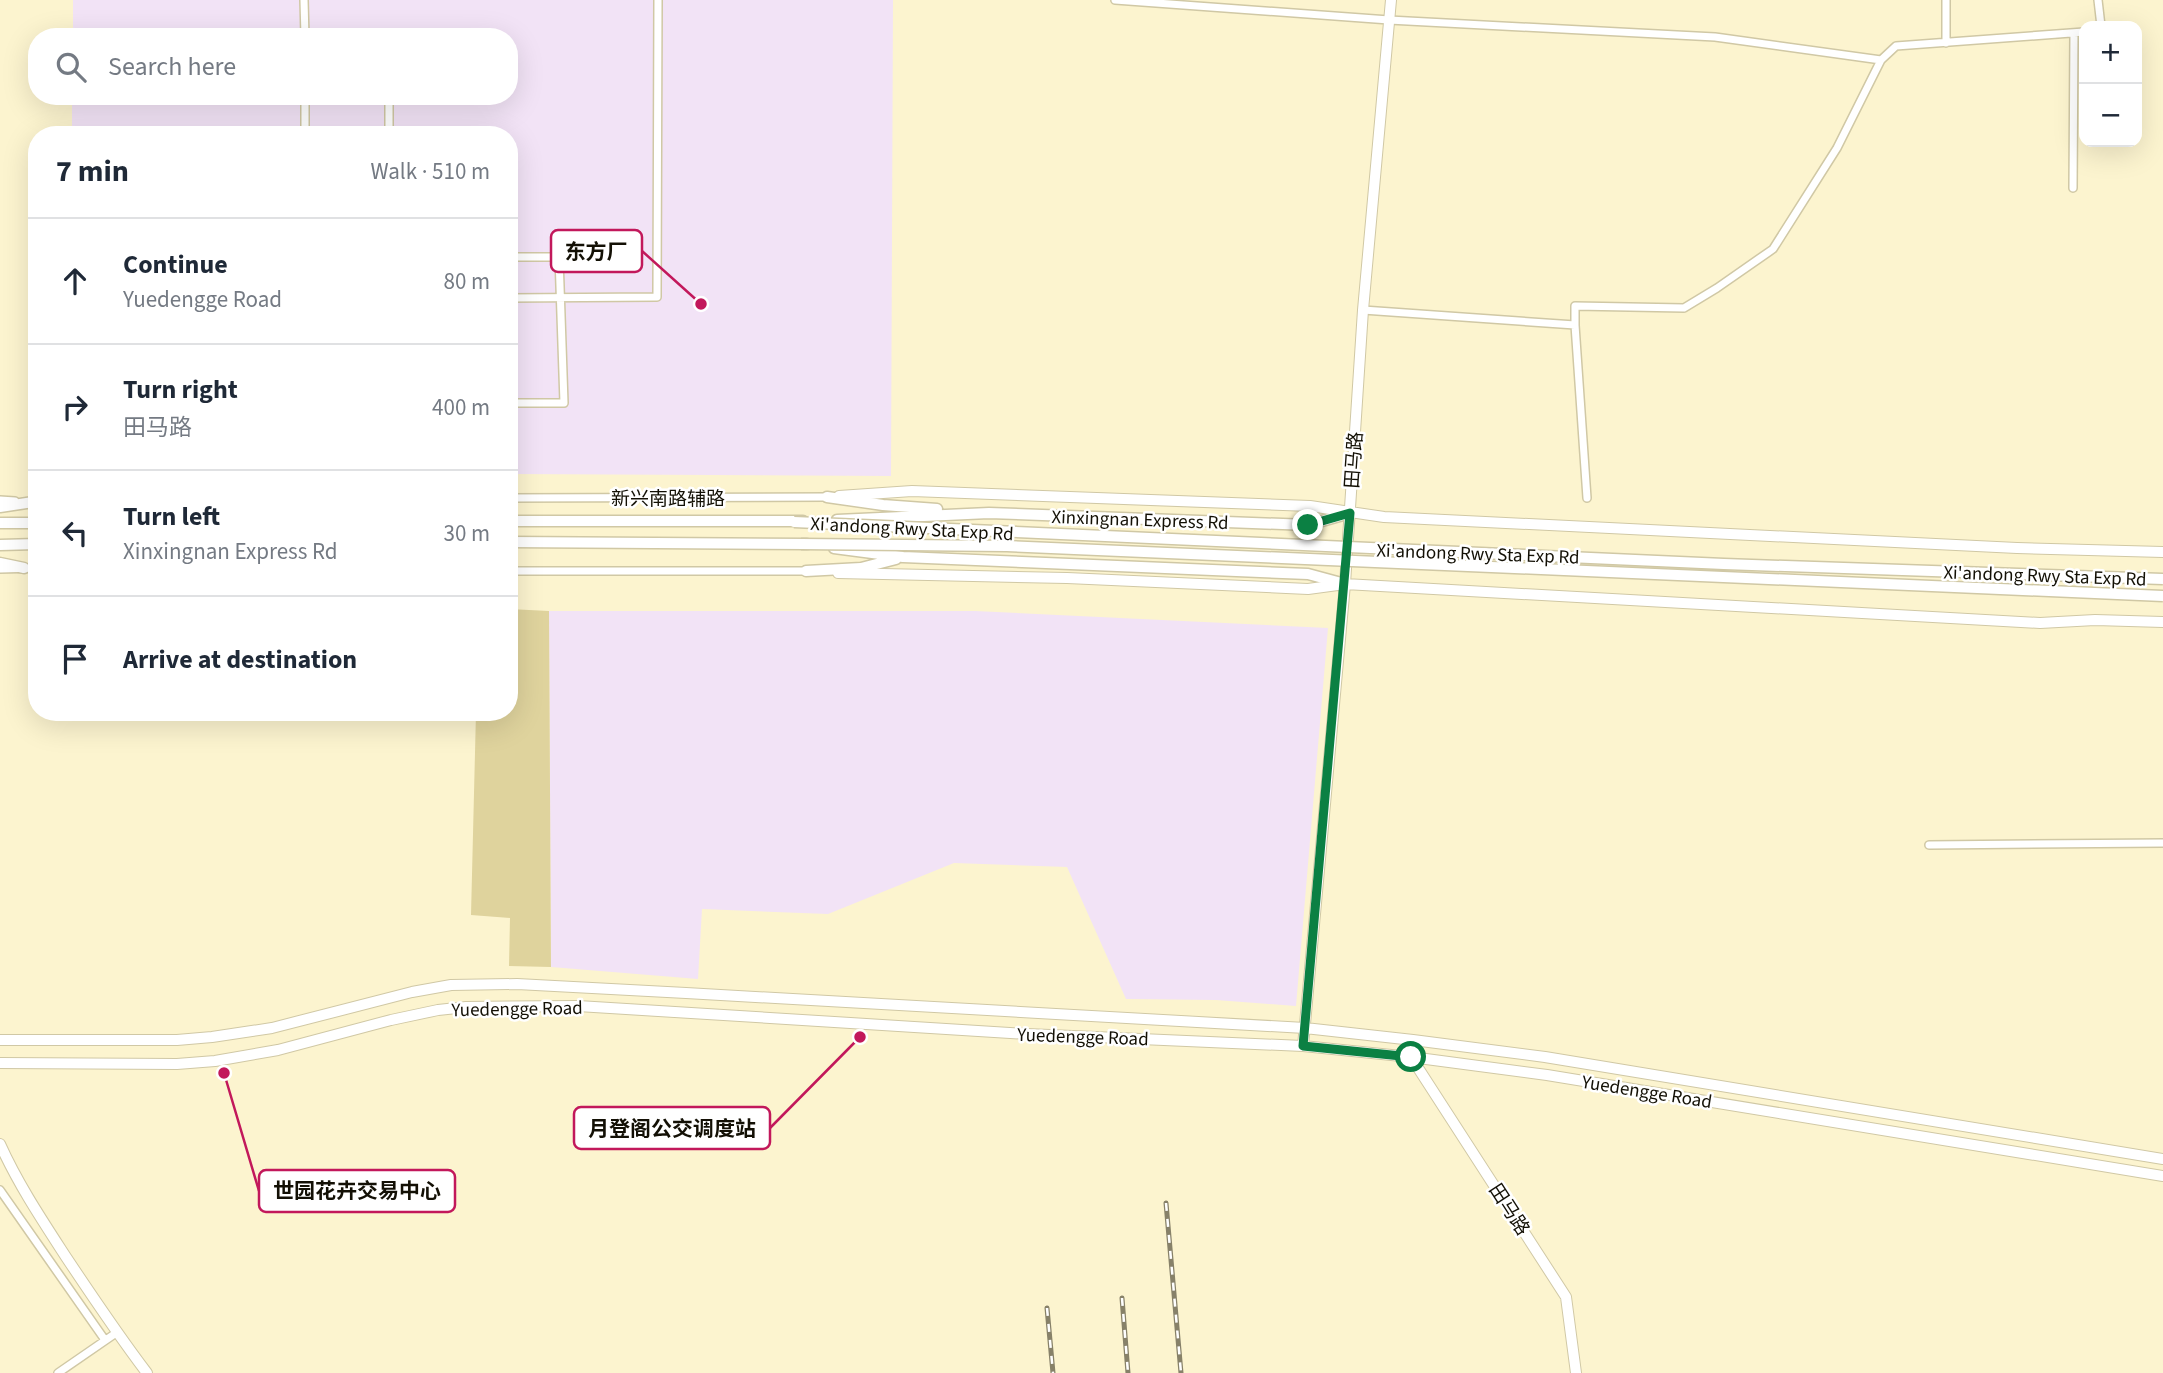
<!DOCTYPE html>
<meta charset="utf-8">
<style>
body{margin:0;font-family:"Source Sans 3","Noto Sans SC",sans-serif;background:#f6f6f7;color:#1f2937}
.controls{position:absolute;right:21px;top:21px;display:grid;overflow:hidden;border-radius:14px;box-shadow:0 7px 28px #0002}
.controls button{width:63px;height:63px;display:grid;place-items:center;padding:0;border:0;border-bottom:2px solid #e0e1e3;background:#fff;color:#1f2937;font:35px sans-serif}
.stop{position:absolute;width:21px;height:21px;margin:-16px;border:5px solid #0b8043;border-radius:50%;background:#fff}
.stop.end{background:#0b8043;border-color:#fff;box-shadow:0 2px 7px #0008}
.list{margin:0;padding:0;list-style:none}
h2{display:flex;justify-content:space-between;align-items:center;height:91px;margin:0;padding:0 28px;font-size:30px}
h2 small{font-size:23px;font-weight:400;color:#747a83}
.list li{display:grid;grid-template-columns:46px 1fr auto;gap:21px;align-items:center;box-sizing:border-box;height:126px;padding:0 28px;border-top:2px solid #e0e1e3}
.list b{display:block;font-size:26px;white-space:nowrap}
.list p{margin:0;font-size:23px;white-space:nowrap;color:#747a83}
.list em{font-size:23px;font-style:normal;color:#747a83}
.icon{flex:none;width:38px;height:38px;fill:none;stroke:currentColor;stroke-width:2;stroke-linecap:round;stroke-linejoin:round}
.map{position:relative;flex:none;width:2163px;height:1373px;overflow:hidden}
.search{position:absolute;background:#fff;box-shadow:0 7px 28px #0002;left:28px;top:28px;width:490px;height:77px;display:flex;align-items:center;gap:18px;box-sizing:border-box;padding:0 24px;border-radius:28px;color:#747a83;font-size:26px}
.panel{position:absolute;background:#fff;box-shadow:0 7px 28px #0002;left:28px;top:126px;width:490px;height:595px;border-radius:28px}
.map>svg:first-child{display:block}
</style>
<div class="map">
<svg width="2163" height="1373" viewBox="0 0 2163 1373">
<rect width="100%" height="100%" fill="#fcf4cf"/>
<path fill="#f2e3f6" d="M73,0h820l-2,476 -382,-2v-339h-437v-39h437v-59h-436z
M549,611h426l353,17 -32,378 -80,-6 -90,-1 -59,-132 -113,-4 -126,51 -126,-5 -4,70 -147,-12z"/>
<path fill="#dfd39d" d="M509,609l40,2 2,356 -42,-1 1,-48 -39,-3 5,-203h33z"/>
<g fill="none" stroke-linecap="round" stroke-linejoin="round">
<defs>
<path id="street" d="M304,0l1,37
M1115,0l274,20 326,17 166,23
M2098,0l3,26
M1946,43v-43
M305,96v39
M389,135v-39
M2073,188l1,-155
M509,257h50l5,146h-55
M509,298l148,-1 1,-297
M1363,310l212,15 12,173
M1575,325v-19l109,2 33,-20 56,-39 64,-101 44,-88 15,-14 188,-14
M509,498l318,-1
M0,500l15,1
M0,569l37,-1
M509,571h297
M1929,845l234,-2
M0,1190l105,150
M58,1373l58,-40"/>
<path id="secondary" d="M839,496l73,-5 398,15 74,11 633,31 146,4
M838,573l229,5 241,11 37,-5 695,39 55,-3 68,2
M0,1040h177l35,-3 60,-9 140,-36 39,-7 66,-1 169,9 619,35 108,12 132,17 618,102
M1303,1046l42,-462 18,-274 28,-310
M1411,1057l155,240 10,76
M0,1063l177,1 38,-3 63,-11 113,-30 47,-10 28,-3 112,-1 449,28 276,12 108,11 136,18 616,101
M0,1144c18,40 42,76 66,113 26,39 52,78 81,116"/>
<path id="primary" d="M827,497l56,8 54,4
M0,507l33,-5
M837,520l152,-7 319,12 42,-12
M509,521h294
M0,523h37
M509,542l298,2
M0,545l37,-1
M834,548l69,9 405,17 37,10
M0,563l24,5
M806,571l55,-3 35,-9"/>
</defs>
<use href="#street" stroke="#d0c8a5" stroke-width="10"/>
<use href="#secondary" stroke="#d0c8a5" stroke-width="12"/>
<use href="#primary" stroke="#d0c8a5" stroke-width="13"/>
<use href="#street" stroke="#fff" stroke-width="7"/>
<use href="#secondary" stroke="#fff" stroke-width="10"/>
<use href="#primary" stroke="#fff" stroke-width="10"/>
<defs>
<path id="rail" d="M1166,1203l15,170
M1122,1298l6,75
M1047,1308l6,65"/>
</defs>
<use href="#rail" stroke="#878169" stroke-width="5"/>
<use href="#rail" stroke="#fff" stroke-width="2.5" stroke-dasharray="8" stroke-linecap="butt"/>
<defs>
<path id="primary-bridge" d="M794,522l930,42 439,15
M801,544l206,2 1156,50"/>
</defs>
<use href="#primary-bridge" stroke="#d0c8a5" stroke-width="13" stroke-linecap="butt"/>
<use href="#primary-bridge" stroke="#fff" stroke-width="10"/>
</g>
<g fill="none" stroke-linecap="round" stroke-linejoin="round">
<path stroke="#0b8043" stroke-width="9" d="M1308,525l42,-12 -47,533 108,11"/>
</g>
<g text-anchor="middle" stroke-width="5" stroke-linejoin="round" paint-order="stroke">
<g font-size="19" fill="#131005" stroke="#fff">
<text transform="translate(1353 460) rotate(-86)" y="7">田马路</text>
<text x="668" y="505">新兴南路辅路</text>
<text transform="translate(1140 519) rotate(2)" y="7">Xinxingnan Express Rd</text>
<text transform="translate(912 528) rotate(3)" y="7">Xi'andong Rwy Sta Exp Rd</text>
<text transform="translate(1478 553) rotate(2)" y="7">Xi'andong Rwy Sta Exp Rd</text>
<text transform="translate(2045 575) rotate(2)" y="7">Xi'andong Rwy Sta Exp Rd</text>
<text transform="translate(517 1008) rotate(-1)" y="7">Yuedengge Road</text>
<text transform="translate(1083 1036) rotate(2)" y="7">Yuedengge Road</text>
<text transform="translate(1647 1091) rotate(9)" y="7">Yuedengge Road</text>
<text transform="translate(1510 1209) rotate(57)" y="7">田马路</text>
</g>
</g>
<path fill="none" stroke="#c2185b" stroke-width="2.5" d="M701 304L642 251M860 1037L770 1128M224 1073L259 1191"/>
<g fill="#c2185b" stroke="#fff" stroke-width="2.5">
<circle cx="701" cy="304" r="7"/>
<circle cx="860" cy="1037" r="7"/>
<circle cx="224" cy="1073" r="7"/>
</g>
<g fill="#fff" stroke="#c2185b" stroke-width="2.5">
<rect x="551" y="230" width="91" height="42" rx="7"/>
<rect x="574" y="1107" width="196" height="42" rx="7"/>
<rect x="259" y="1170" width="196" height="42" rx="7"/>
</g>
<g font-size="21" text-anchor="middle" font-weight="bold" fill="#131005">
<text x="596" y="259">东方厂</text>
<text x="672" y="1136">月登阁公交调度站</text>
<text x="357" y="1198">世园花卉交易中心</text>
</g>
</svg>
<div class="controls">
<button>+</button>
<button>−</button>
</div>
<div class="stop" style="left:1411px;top:1057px"></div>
<div class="stop end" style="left:1308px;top:525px"></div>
<div class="search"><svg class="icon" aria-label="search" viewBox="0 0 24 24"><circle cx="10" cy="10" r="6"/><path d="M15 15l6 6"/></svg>Search here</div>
<section class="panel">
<h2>7 min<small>Walk · 510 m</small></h2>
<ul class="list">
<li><svg class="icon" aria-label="ahead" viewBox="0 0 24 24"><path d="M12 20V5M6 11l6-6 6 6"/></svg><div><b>Continue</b><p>Yuedengge Road</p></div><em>80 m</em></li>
<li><svg class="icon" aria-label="right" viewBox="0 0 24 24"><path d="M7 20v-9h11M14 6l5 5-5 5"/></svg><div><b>Turn right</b><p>田马路</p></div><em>400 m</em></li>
<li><svg class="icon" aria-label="left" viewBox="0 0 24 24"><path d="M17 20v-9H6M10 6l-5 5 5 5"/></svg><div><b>Turn left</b><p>Xinxingnan Express Rd</p></div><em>30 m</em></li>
<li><svg class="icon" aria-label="arrive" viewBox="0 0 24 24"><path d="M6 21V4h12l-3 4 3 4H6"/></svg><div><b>Arrive at destination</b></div></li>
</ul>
</section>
</div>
